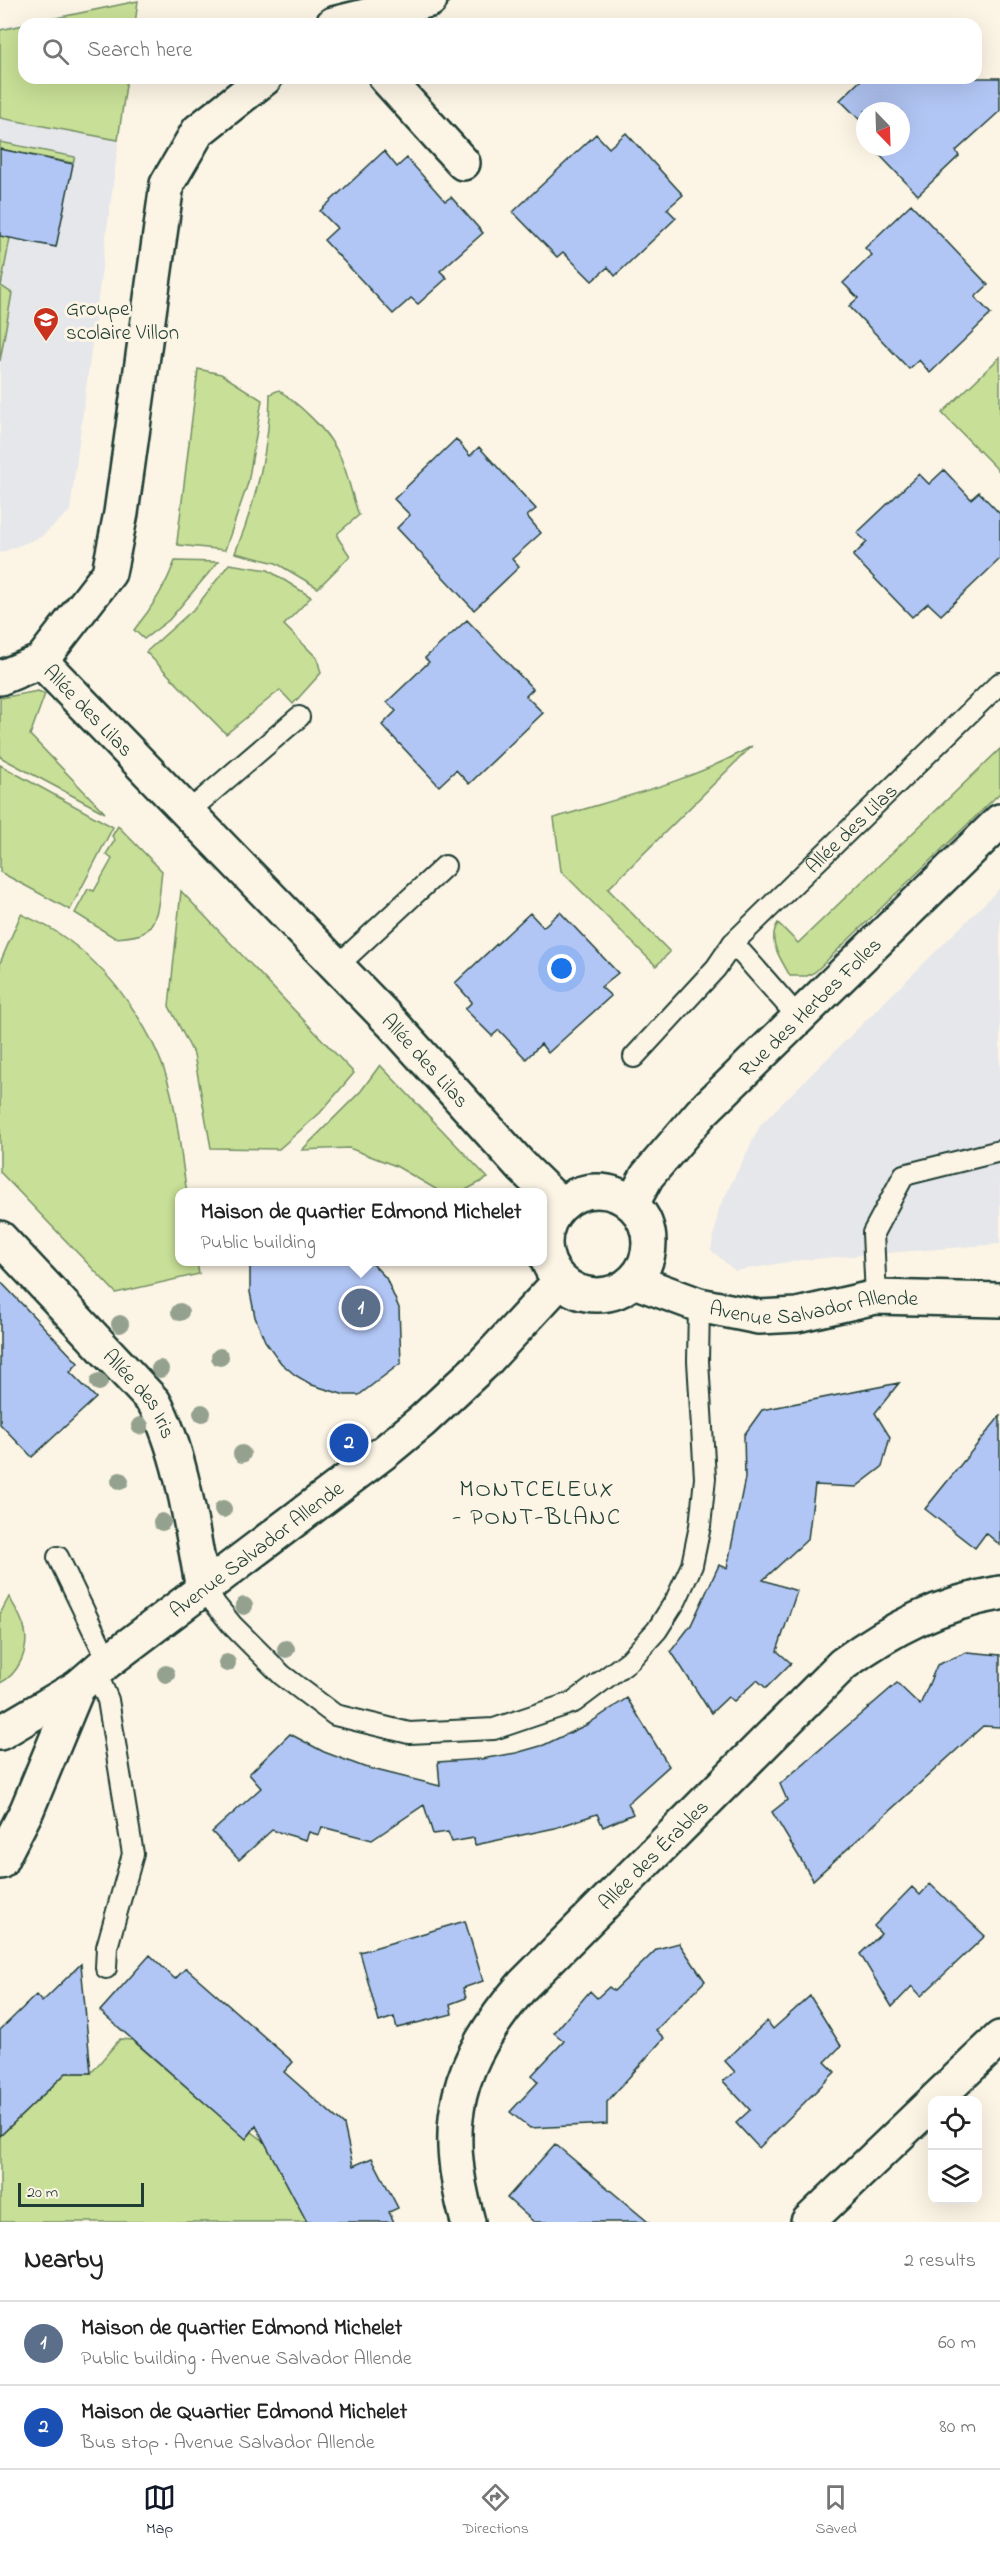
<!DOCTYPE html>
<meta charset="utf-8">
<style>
body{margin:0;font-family:"Indie Flower",sans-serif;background:#f2f2f2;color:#222}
.controls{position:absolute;right:18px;bottom:18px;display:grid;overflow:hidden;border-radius:12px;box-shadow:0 6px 24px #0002}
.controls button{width:54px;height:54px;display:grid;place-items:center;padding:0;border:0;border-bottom:2px solid #e0e0e0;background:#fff;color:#222;font:30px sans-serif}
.compass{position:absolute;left:856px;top:102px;width:54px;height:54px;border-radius:50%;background:#fff;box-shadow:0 6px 24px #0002;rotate:157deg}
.scale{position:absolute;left:18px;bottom:15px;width:126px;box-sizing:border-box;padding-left:6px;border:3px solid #1f3d34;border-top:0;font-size:16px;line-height:21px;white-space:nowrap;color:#1f3d34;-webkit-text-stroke:4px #fcf5e5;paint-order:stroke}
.you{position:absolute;left:562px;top:969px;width:21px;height:21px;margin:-15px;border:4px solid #fff;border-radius:50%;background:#1a73e8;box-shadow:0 0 0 9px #1a73e833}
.badge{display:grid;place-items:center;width:39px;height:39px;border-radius:50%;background:#111827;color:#fff;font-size:20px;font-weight:700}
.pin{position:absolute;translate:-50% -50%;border:3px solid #fff;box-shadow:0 2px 6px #0006}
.popup{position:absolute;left:175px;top:1188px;width:372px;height:78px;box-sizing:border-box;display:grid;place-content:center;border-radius:12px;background:#fff;filter:drop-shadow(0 2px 4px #0005);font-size:20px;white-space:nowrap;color:#767676}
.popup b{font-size:22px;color:#222}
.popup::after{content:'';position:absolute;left:50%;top:100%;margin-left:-12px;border:12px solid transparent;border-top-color:#fff}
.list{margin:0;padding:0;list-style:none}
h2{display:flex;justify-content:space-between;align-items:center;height:78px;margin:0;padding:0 24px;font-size:26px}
h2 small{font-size:20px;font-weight:400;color:#767676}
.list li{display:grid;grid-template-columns:39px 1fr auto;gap:18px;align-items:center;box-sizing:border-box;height:84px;padding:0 24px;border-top:2px solid #e0e0e0}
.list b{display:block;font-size:22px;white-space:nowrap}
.list p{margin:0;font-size:20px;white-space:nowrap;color:#767676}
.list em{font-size:20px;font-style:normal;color:#767676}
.icon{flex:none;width:33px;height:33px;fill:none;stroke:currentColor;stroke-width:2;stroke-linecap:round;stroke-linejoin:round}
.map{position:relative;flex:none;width:1000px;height:2222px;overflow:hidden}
.search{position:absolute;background:#fff;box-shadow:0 6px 24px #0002;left:18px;right:18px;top:18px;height:66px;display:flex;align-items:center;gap:15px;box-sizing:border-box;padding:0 21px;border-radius:18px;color:#767676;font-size:22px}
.sheet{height:246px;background:#fff}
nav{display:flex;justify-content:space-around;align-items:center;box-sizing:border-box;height:84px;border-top:2px solid #e0e0e0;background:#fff;font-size:16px;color:#767676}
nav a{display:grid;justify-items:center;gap:3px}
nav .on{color:#111827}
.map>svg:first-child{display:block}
</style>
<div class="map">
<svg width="1000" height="2222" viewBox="0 0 1000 2222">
<rect width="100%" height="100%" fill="#fcf5e5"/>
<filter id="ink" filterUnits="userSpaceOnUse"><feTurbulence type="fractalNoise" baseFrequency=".0167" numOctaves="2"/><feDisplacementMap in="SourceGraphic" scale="12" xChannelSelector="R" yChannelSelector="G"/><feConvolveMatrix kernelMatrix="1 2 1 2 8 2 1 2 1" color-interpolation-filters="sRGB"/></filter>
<g filter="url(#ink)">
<path fill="#e6e7ea" d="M138,1l-3,23h-111v54h103l-57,433 -29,26 -41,16v-525z
M1000,888v356l-200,16 -65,11 -24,-21 8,-42 42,-84z"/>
<path fill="#c7df96" stroke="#738e65" stroke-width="1.5" d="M138,1l-3,23h-108z
M24,25v53h103l-9,62 -118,-22v-88z
M0,142l75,15 -2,6 -73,-14z
M0,236l10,2 -9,48 11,7 -12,68z
M1000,357v115l-58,-59z
M198,369l23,5 41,26 -14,83 -23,67 -47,-5 -1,-3z
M279,390c27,20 56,46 66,79 5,16 8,30 14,46l-21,18v5l12,18 -32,32 -42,-25 -41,-10c20,-48 35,-107 35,-159z
M175,561l43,1 -49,58 -25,19 -10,-9c18,-22 31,-42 41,-69z
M229,564l39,6 43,27 -27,28 33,33 4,15 -28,31 -13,-14 -54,44 -80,-82 50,-45z
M38,691l7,3 -15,41 75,78 -105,-56v-59z
M752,746l-144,143 62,63 -14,14 -95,-95 -7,-53c68,-21 137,-36 198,-72z
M1000,749v44l-185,179 -8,4h-17c-8,-16 -24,-35 -12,-53l20,20z
M0,765l113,62 -43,83 -70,-38z
M118,826l44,45c-3,19 -1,51 -19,62 -8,4 -20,4 -28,5l-40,-25 13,-24 6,2 18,-32 -6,-5 9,-14 -3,-4z
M181,891l173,182 -34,40 -41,36 -68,-1 -17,-93 -25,-49z
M21,914c12,6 25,11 37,19 53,35 98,98 113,160 8,32 10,67 16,99h-7v70h17l2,12 -83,19 -116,-121v-209z
M380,1065l108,113 -26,14 -23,-1 -43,-25 -47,-18 -47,2 59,-59z
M9,1597c6,10 14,22 16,34 4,19 -7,44 -25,52v-69z
M120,2039l12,1 114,98 6,-6 16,12 39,78h-307v-86l66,-63h25z"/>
<path fill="#b2c6f5" stroke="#1f3d34" stroke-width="1.5" d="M863,78h137v33l-44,40 3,5 -41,39 -46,-48h29v-36h-36v14l-25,-25z
M626,133l57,62 -16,14 9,9 -61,58 -7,-9 -16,14 -29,-29 -6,5 -44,-45 83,-78 13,14z
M0,149l73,15 -17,83 -56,-11z
M384,151l13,16 10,-9 38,43 6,-4 32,36 -43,38 7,7 -29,26 -7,-6 -18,16 -69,-74 13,-12 -17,-17z
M911,204l77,81 -13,12 16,17 -61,59 -11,-13 -10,9 -60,-63 9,-8 -15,-15 29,-28 -7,-7z
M456,439l14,17 9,-9 57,62 -9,7 14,17 -29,26 7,8 -45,43 -77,-82 13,-13 -16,-16z
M944,470l27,29 8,-7 21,22v45l-59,56 -13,-12 -16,14 -59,-61 14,-14 -10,-9 62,-59 10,10z
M467,620l66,69 -7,7 17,17 -74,71 -13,-14 -17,16 -57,-61 14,-14 -9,-9 42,-40 -4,-4z
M560,912l58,61 -17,14 10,9 -63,57 -7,-9 -15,15 -27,-29 -7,6 -27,-27 7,-7 -17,-19 75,-70 13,14z
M250,1262h121l15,16 13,30 2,55 -42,32h-14l-33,-10 -17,-10 -14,-12 -16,-22 -10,-24 -5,-25z
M0,1281l78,82 -8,9 26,26 -64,59 -32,-33z
M899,1383l-24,30 15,24 -8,30 -26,20 -41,-2 -7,54 -45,41 34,11 -20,60 14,12 -25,25 -9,-8 -23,21 -6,-4 -17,16 -40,-62 20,-26 28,-60 8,3 18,-90 -1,-43 18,-25z
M1000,1416v129l-14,-12 -11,15 -50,-39z
M967,1652l33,3v72l-17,-1 -170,154 -41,-68 15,-12 -7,-16 117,-101 23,22 17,-40z
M627,1698l42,68 -41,37 5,11 -30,13 -6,-13 -42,14 -80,17 -1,-7 -22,4 -4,-10 -15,2 -9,-29 -52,35 -50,-13 -3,8 -10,-3 -3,8 -34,-10 -33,30 -27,-28 49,-44 -12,-14 41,-40 34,18 40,15 76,19 -2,-24 43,-3 35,-6 28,-8 44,-21z
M930,1884l55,52 -64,60 -9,-10 -20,21 -32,-53 21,-20 -7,-8 38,-39 8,8z
M465,1921l18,60 -20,7 3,10 -16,6 2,10 -55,14 -3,-11 -15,5 -19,-70z
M679,1943l26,38 -49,49 8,8 -57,64v22l-77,4 -20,-16 28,-30 -6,-7 32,-34 -10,-8 36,-42 7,7 12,-11 5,4 43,-42z
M150,1955l25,24 11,-11 107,94 -9,10 60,53 9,41 19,-8 26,50 -9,4 5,10h-87l-51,-96 -10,13 -146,-128z
M81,1964l10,109h-25l-66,63v-106l36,-35 6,7z
M810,1996l31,50 -16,16 10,10 -76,76 -23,-25 14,-13 -27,-29 12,-9 -10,-11 42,-40 6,8z
M555,2144l93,78h-114l-27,-24z"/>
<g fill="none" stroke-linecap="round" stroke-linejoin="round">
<defs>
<g id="lane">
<path d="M188,812l111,-95"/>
<path d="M733,943l65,74"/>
<path d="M337,966l108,-100"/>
<path id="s1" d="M634,1057l82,-89 17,-25 267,-260"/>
<path d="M876,1297l-3,-64 31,-58 96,-24"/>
<path d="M58,1557l50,104"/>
<path d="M203,1589l29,36 50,50 53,40 74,18 85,-4 80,-27 56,-42 27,-30 19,-30 16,-35 8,-39 5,-48 -7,-117 1,-56"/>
<path d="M96,1672l12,28 25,154 -26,93 -1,21"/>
</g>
<g id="street">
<path d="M333,24l97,-24"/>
<path id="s2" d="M265,78l-67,53 -31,53 -46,329 -12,60 -68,88 351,362 131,145 38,37"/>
<path d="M386,78l77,85"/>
<path d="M0,678l41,-17"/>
<circle cx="597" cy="1243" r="52"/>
<path id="s3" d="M632,1204l15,-28 54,-63 299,-292"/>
<path id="s4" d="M0,1238l154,164c28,51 38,129 49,187"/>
<path id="s5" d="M634,1281l65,24 60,12 38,-2 79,-18 124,3"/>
<path id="s6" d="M0,1733l78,-46 30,-26 279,-211 35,-29 62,-58 76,-82"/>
<path d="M0,1862l27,-52 51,-123"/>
<path d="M935,2100l65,-62"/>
<path id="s7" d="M468,2222c-28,-100 -12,-159 55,-237l320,-321c48,-35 98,-61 157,-71"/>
<path d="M808,2222l124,-119"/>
</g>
</defs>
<use href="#lane" stroke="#1f3d34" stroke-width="24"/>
<use href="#street" stroke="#1f3d34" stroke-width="38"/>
<use href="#lane" stroke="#fcf5e5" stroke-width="20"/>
<use href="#street" stroke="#fcf5e5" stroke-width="33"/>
</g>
<g fill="#95a18f">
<circle cx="180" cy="1312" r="9"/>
<circle cx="120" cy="1324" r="9"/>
<circle cx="220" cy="1357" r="9"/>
<circle cx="160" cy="1369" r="9"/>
<circle cx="99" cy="1382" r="9"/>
<circle cx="202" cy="1413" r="9"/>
<circle cx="140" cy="1426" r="9"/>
<circle cx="242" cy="1454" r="9"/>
<circle cx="120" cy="1481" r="9"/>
<circle cx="223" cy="1509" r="9"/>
<circle cx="162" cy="1522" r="9"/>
<circle cx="244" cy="1606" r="9"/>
<circle cx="286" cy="1649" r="9"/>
<circle cx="227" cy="1663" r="9"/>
<circle cx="166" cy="1674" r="9"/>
</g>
</g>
<defs>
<symbol id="school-pin" viewBox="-11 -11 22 30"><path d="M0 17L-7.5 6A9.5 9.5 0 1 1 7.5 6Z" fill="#c8321e" stroke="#fcf5e5"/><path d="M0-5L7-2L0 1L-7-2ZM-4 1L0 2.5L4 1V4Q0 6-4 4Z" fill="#fff"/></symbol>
</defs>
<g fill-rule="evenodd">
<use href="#school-pin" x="31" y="305" width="30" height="40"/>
</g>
<g text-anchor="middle" stroke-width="6" stroke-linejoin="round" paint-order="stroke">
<g font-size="21" fill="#1f3d34" stroke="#fcf5e5" text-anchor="start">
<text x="66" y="315">Groupe<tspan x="66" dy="24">scolaire Villon</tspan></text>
</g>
<g font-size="21" fill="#1f3d34" stroke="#fcf5e5">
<text dy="7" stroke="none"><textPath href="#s2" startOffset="720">Allée des Lilas</textPath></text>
<text dy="7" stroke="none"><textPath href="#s1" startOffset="316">Allée des Lilas</textPath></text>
<text dy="7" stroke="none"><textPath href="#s3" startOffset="267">Rue des Herbes Folles</textPath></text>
<text dy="7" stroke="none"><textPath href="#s2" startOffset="1206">Allée des Lilas</textPath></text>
<text dy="7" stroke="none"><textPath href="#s5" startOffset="186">Avenue Salvador Allende</textPath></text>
<text dy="7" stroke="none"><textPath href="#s4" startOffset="210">Allée des Iris</textPath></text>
<text dy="7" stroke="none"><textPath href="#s6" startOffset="316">Avenue Salvador Allende</textPath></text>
<text dy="7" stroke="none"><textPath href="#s7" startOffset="441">Allée des Érables</textPath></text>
</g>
<g font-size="24" letter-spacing="1.5" fill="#1f3d34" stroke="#fcf5e5">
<text x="537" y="1496">MONTCELEUX<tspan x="537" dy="28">- PONT-BLANC</tspan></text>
</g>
</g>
</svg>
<div class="controls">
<button><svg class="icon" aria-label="locate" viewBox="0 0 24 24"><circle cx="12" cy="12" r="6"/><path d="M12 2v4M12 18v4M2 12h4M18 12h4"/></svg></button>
<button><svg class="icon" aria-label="layers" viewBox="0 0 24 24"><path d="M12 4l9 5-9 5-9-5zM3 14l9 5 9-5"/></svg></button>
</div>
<svg class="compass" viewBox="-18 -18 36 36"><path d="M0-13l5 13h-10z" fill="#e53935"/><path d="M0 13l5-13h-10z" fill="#767676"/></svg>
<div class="scale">20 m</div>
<div class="you"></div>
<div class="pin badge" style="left:361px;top:1308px;background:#5c6f8a">1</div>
<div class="popup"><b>Maison de quartier Edmond Michelet</b>Public building</div>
<div class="pin badge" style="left:349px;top:1443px;background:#1a4fb4">2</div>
<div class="search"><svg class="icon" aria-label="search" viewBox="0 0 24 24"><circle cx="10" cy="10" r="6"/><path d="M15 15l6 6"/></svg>Search here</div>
</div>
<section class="sheet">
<h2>Nearby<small>2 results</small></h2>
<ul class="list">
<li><span class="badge" style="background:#5c6f8a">1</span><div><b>Maison de quartier Edmond Michelet</b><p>Public building · Avenue Salvador Allende</p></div><em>60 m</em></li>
<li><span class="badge" style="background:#1a4fb4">2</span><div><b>Maison de Quartier Edmond Michelet</b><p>Bus stop · Avenue Salvador Allende</p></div><em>80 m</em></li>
</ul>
</section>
<nav>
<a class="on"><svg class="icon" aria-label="map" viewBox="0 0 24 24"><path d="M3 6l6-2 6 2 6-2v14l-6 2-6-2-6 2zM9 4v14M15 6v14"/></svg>Map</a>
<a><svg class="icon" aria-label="directions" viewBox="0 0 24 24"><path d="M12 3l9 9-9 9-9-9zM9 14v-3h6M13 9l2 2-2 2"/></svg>Directions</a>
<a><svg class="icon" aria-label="saved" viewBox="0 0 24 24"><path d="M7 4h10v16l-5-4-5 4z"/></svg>Saved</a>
</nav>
